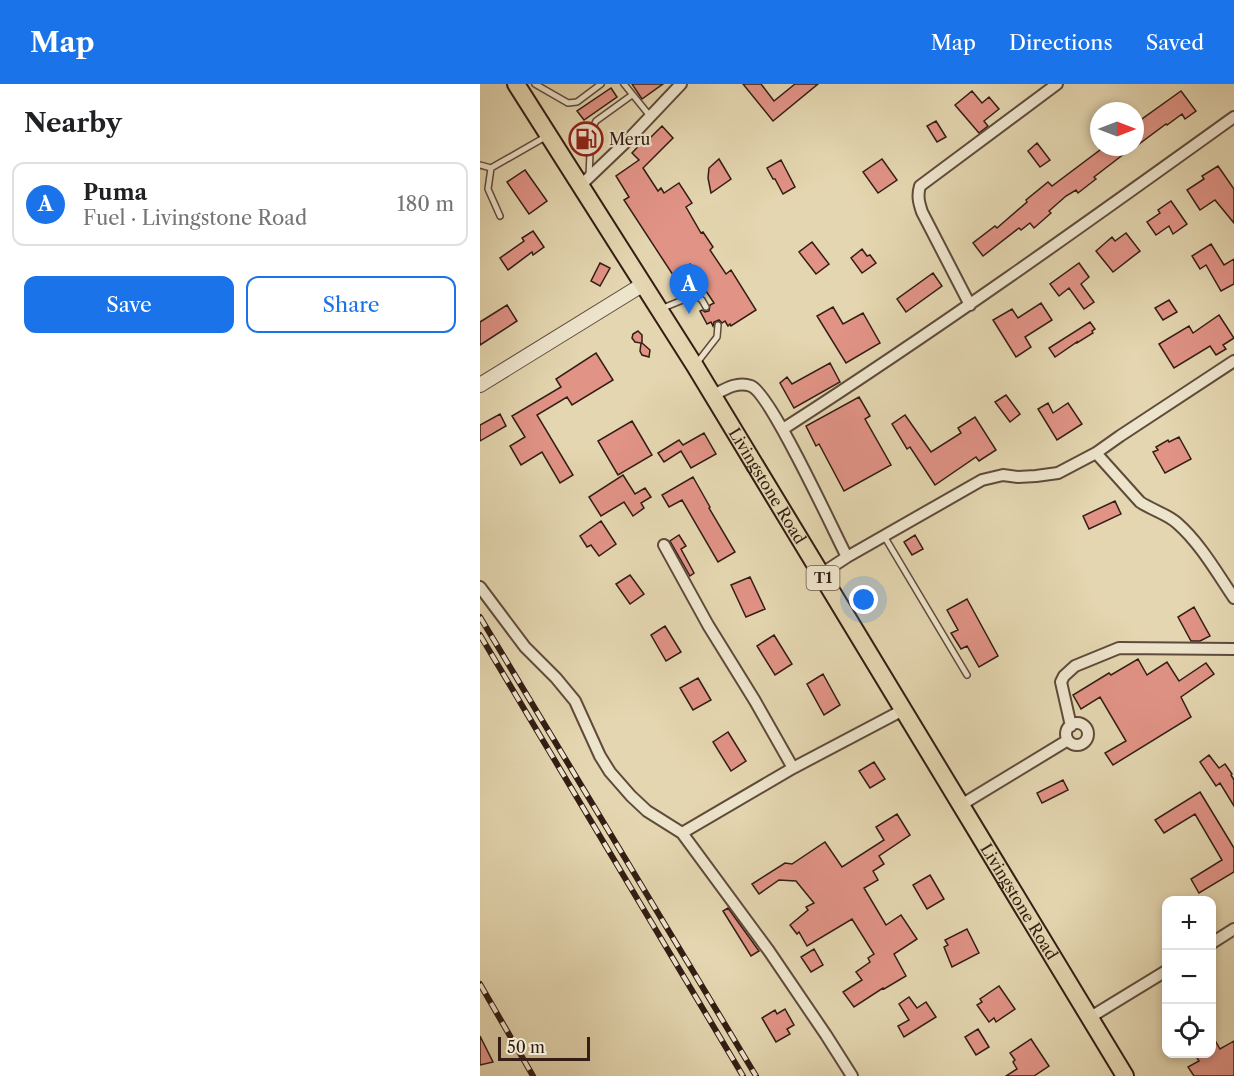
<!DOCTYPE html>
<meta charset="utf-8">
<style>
body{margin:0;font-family:"Libre Caslon Text",serif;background:#f6f6f6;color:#202124}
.controls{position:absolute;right:18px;bottom:18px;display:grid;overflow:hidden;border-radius:12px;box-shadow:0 3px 9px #0003}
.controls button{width:54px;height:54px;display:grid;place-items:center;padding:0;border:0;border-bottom:2px solid #e0e0e0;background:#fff;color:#202124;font:30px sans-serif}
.compass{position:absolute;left:610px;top:18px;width:54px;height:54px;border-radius:50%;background:#fff;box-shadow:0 3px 9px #0003;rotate:90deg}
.scale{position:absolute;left:18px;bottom:15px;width:92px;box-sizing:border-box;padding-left:6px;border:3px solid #331d14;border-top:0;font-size:16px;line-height:21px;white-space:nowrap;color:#331d14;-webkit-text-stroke:4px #ede4cc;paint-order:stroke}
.you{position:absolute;left:384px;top:516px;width:21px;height:21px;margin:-15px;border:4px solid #fff;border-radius:50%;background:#1a73e8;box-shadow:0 0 0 9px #1a73e833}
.badge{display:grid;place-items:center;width:39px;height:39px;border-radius:50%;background:#1a73e8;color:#fff;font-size:20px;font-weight:700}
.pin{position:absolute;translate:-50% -50px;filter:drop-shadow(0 2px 3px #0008)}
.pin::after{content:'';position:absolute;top:32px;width:21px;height:18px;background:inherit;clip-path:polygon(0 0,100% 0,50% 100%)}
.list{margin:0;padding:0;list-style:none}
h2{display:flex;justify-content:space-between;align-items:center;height:78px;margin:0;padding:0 24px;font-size:26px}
h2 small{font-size:20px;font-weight:400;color:#757577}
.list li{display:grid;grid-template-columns:39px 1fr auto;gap:18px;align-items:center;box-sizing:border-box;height:84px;margin:0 12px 12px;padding:0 12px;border:2px solid #e0e0e0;border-radius:12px}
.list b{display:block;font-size:22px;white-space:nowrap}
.list p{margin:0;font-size:20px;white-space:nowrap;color:#757577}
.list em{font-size:20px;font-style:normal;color:#757577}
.actions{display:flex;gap:12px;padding:18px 24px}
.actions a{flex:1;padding:14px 0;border:2px solid #1a73e8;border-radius:12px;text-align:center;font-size:21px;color:#1a73e8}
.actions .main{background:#1a73e8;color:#fff}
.icon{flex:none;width:33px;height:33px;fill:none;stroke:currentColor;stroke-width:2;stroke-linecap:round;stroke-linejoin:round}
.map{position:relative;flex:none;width:754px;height:992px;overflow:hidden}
header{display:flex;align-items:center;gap:36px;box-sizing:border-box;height:84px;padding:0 30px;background:#1a73e8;color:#fff}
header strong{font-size:28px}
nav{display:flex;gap:33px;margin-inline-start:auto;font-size:21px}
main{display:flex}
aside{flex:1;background:#fff}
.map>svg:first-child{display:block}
</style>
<header>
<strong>Map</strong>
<nav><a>Map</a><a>Directions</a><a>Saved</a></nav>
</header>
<main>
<aside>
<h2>Nearby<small></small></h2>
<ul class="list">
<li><span class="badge">A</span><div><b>Puma</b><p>Fuel · Livingstone Road</p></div><em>180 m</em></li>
</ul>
<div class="actions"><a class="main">Save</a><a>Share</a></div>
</aside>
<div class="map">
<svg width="754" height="992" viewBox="0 0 754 992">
<rect width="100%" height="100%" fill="#e4d6b0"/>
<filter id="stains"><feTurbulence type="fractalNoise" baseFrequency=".00333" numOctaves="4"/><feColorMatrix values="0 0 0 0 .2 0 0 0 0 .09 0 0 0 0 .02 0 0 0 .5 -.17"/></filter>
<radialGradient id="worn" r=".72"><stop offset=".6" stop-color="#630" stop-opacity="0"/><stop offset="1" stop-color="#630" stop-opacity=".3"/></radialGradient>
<path fill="#e19386" stroke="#331d14" stroke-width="1.5" d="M152,0h31l-21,15z
M263,0h18l13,17 21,-17h23l-45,37z
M131,4l6,9 -33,23 -7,-9z
M492,7l10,12 7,-6 10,12 -15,12 4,5 -9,7 -24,-28z
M701,7l15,20 -11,8 -3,-5 -15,11 -1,-1 -31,23v-23z
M456,37l10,16 -9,5 -10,-16z
M182,42l11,12 -30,30 15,23 3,-3 3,5 15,-10 13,20 -6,4 15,26 2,-1 10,15 -3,3 16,24 5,-4 25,40 -25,16 -1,-2 -2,2 -3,-5 -3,2 -3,-3 -5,2 -1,4 -2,-4 -4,2 -7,-13 2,-1 3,2 4,-1 1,-6 4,-2 -10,-15 1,-1 -15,-23 -17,11 -49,-75 5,-3 -13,-21 23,-16 -7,-7 17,-18 2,2z
M557,59l13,17 -10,7 -12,-16z
M624,63h29l-39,30 2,2 -18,14 -2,-3 -10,6 -17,15 2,2 -17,15 -4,-5 -9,7 -2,-2 -36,28 -10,-13 22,-17 2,2 30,-26 -1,-2 22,-18 4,4z
M239,75l12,20 -20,14 -3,-15 1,-10z
M402,75l15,21 -19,13 -15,-21z
M301,76l14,27 -12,7 -8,-15h-2l-6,-11z
M738,82l16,23v34l-19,-23 -15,10 -13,-20 17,-11 -2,-3z
M45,86l22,31 -18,13 -22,-32z
M691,117l16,23 -14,10 -4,-8 -13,9 -9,-13 13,-9 -2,-3z
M53,147l11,16 -11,8 -1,-3 -24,18 -8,-12 24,-17 -2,-3z
M646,149l14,18 -27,21 -17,-21 16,-14 3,4z
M332,158l17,22 -13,10 -17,-22z
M731,160l13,21 10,-6v25l-13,7 -15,-26 -6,4 -8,-13z
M382,165l5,7 3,-1 6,8 -14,10 -11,-15z
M120,179l10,5 -10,18 -9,-5z
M599,179l10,14 -8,7 13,18 -10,7 -15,-21 -10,8 -9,-12z
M453,189l9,13 -36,26 -9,-13z
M689,216l8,12 -14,8 -8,-12z
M561,219l11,17 -27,17 6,10 -15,10 -23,-37 19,-11 6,9z
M27,221l10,16 -37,24v-23z
M353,223l10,17 20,-11 17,30 -34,20 -29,-47z
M739,231l15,23 -11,7 3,4 -10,6 -6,-9 -36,22 -15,-24 30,-18 4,7z
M610,238l5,7 -3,2 1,2 -16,10v-1l-22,15 -6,-9z
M158,247l4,4v8l8,7 -1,7 -7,-2 -2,-4 1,-8 -6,-1 -3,-4 1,-4z
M116,269l17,27 -41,25 -5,-8 -30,18 36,60 -13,8 -18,-31 -21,13 -11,-19 15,-9 -13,-21 49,-29 -5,-8z
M350,279l10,19 -46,26 -14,-25 7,-6 5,7z
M526,311l14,19 -10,8 -15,-20z
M379,313l11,19 -5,3 26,46 -47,26 -25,-47 -3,2 -10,-20z
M568,319l5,10 15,-10 14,21 -25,16 -19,-31z
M20,330l6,12 -26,15v-16z
M425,331l26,37 30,-19 -3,-5 17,-11 21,33 -17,11 -3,-4 -41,28 -25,-38 -3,2 -15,-25z
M152,337l20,34 -34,20 -20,-34z
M224,349l12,21 -25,14 -10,-17 -17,11 -6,-9 21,-13 4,5z
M699,353l12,22 -26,14 -12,-21 5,-2 -2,-3 12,-7 1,2z
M143,391l12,19 10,-6 6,9 -10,6 3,5 -11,8 -9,-14 -23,14 -12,-19z
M213,393l17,30 -1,1 26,44 -17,10 -36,-62 -13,7 -7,-12z
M635,417l6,13 -32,15 -6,-13z
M121,437l15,23 -17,12 -8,-11 -4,2 -7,-11z
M199,451l7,11 -5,3 13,24 -4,3 -20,-35z
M435,451l8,14 -11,6 -8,-13z
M150,491l14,19 -14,10 -14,-20z
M270,493l15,32 -19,8 -15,-32z
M487,515l31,57 -19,11 -12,-21 -6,3 -10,-16 7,-3 -11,-20z
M714,523l16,29 -10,5h-9l-13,-24z
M185,542l16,26 -15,9 -15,-26z
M294,551l18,29 -17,11 -18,-29z
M658,575l9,16 20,-13 12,19 27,-18 8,11 -33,23 10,20 -78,48 -8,-12 21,-12 -26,-44 -19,12 -8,-14 36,-22 2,2z
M343,590l17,31 -16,10 -17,-31z
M218,594l13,22 -18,10 -13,-22z
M248,648l18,29 -15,10 -18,-29z
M729,671l10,13 6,-4 7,10 -1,1 3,5v26l-14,-23 -4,3 -16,-24z
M394,678l11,17 -15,9 -11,-17z
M583,696l5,10 -26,13 -5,-10z
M720,708l34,56v24l-35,21 -8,-14 31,-19 -27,-46 -31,19 -9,-13z
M417,730l13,21 -31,21 5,8 -11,7 5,9 -14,8 22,37 15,-10 16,24 -23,15 12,22 -22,13 -1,-1 -29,19 -11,-15 19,-12 -6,-8 14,-10 -2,-4 6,-4 -22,-35 -45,27 -8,-14 -2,2 -7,-9 18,-15 -2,-3 8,-4 -18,-22 -17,-1 -20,14 -7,-10 33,-21 7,1 33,-22 17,25 42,-27 -8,-13z
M450,791l14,24 -17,10 -14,-24z
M248,824l31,43 -8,5 -28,-45z
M487,845l12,24 -27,14 -8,-20 4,-2 -3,-5z
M334,865l9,16 -12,7 -10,-15z
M519,902l16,23 -19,13 -2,-4 -5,4 -12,-17 5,-3 -2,-3z
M429,913l8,11 9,-6 10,15 -32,20 -6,-11 11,-6 -10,-16z
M305,925l9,16 -7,4 3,5 -14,8 -14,-24 13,-8 2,4z
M498,945l11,18 -13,8 -11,-18z
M732,951l8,14 14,-8v35h-40l-6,-9 11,-6 -5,-8h18z
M0,952l13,26 -13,3z
M551,955l18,27 -15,10h-28l11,-7 -4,-7 2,-2 -5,-7z"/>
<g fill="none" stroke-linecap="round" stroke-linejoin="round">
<defs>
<path id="service" d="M55,0l33,19 9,-1 24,-18
M144,0l26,32
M0,81l11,3
M109,92l2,-45 5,-10 36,-26
M20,132l-12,-27 3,-21 56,-32
M183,224l32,-13 7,5 4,7
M216,280l21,-27 1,-12
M404,452l83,139"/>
<path id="minor" d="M100,102l47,-45 54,-57
M490,221l-48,-93c-3,-9 -5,-16 -2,-26l137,-102
M232,312c13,-7 25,-15 39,-10 20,8 82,144 96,171
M303,345c154,-99 302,-205 451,-312
M616,369l44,49c12,8 27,12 37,21 23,20 40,50 57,75
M184,461l44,80 47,76 38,67
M341,490l26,-17 135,-77 21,-5 15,2 18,-1 22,-3 38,-20 24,-17 114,-75
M0,503l45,60 31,31 19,23 25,55 10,16 21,24 16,15 35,22 87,118 57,84 26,41
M586 650a11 11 0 1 1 22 0a11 11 0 1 1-22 0Z
M591,642l-10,-44 3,-6 11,-10 44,-18 115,1
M481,721l107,-65
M202,749l111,-65 110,-58
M732,859l22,-14
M609,934l77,-47"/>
<path id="tertiary" d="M0,301l162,-100"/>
<g id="trunk">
<path id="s1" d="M36,0l179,282 430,710"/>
</g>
</defs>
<use href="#service" stroke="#5f4b3b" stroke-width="8"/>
<use href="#minor" stroke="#5f4b3b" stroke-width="14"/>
<use href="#tertiary" stroke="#5f4b3b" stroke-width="16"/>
<use href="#trunk" stroke="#331d14" stroke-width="20"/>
<use href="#service" stroke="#ede4cc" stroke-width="5"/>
<use href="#minor" stroke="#ede4cc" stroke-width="10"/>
<use href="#tertiary" stroke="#ede4cc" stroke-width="14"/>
<use href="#trunk" stroke="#e4d6b0" stroke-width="16"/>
<defs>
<path id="rail" d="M0,533l276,459
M0,551l263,441
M0,900l53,92"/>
</defs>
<use href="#rail" stroke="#331d14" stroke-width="6"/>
<use href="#rail" stroke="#ede4cc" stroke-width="4" stroke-dasharray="11" stroke-linecap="butt"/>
</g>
<defs>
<symbol id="fuel-ring" viewBox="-11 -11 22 22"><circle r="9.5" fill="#ede4cc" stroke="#8f2418" stroke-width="1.5"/><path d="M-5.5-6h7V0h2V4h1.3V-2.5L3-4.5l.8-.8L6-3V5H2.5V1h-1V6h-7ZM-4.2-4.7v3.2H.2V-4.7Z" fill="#8f2418"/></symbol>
</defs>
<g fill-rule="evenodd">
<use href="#fuel-ring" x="87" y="36" width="38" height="38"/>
</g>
<g text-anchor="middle" stroke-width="4.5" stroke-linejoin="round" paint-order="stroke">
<rect fill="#ede4cc" stroke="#6b594b" stroke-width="1.5" x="326.5" y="482" width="33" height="24" rx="4.5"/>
<g font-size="15" font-weight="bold" fill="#331d14">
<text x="343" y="499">T1</text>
</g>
<g font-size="16" fill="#331d14" stroke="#ede4cc" text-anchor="start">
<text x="129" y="61">Meru</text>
</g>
<g font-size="16" fill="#331d14" stroke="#ede4cc">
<text dy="6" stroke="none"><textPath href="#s1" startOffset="474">Livingstone Road</textPath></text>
<text dy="6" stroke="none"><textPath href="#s1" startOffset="960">Livingstone Road</textPath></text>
</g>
</g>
<rect width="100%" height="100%" filter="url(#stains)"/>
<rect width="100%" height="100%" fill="url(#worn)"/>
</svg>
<div class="controls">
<button>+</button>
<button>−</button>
<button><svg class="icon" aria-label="locate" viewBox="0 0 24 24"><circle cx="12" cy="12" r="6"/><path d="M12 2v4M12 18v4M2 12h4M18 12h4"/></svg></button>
</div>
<svg class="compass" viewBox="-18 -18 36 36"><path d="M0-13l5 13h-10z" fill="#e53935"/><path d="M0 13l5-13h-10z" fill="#757577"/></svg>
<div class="scale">50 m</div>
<div class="you"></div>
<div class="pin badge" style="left:209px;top:230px">A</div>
</div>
</main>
